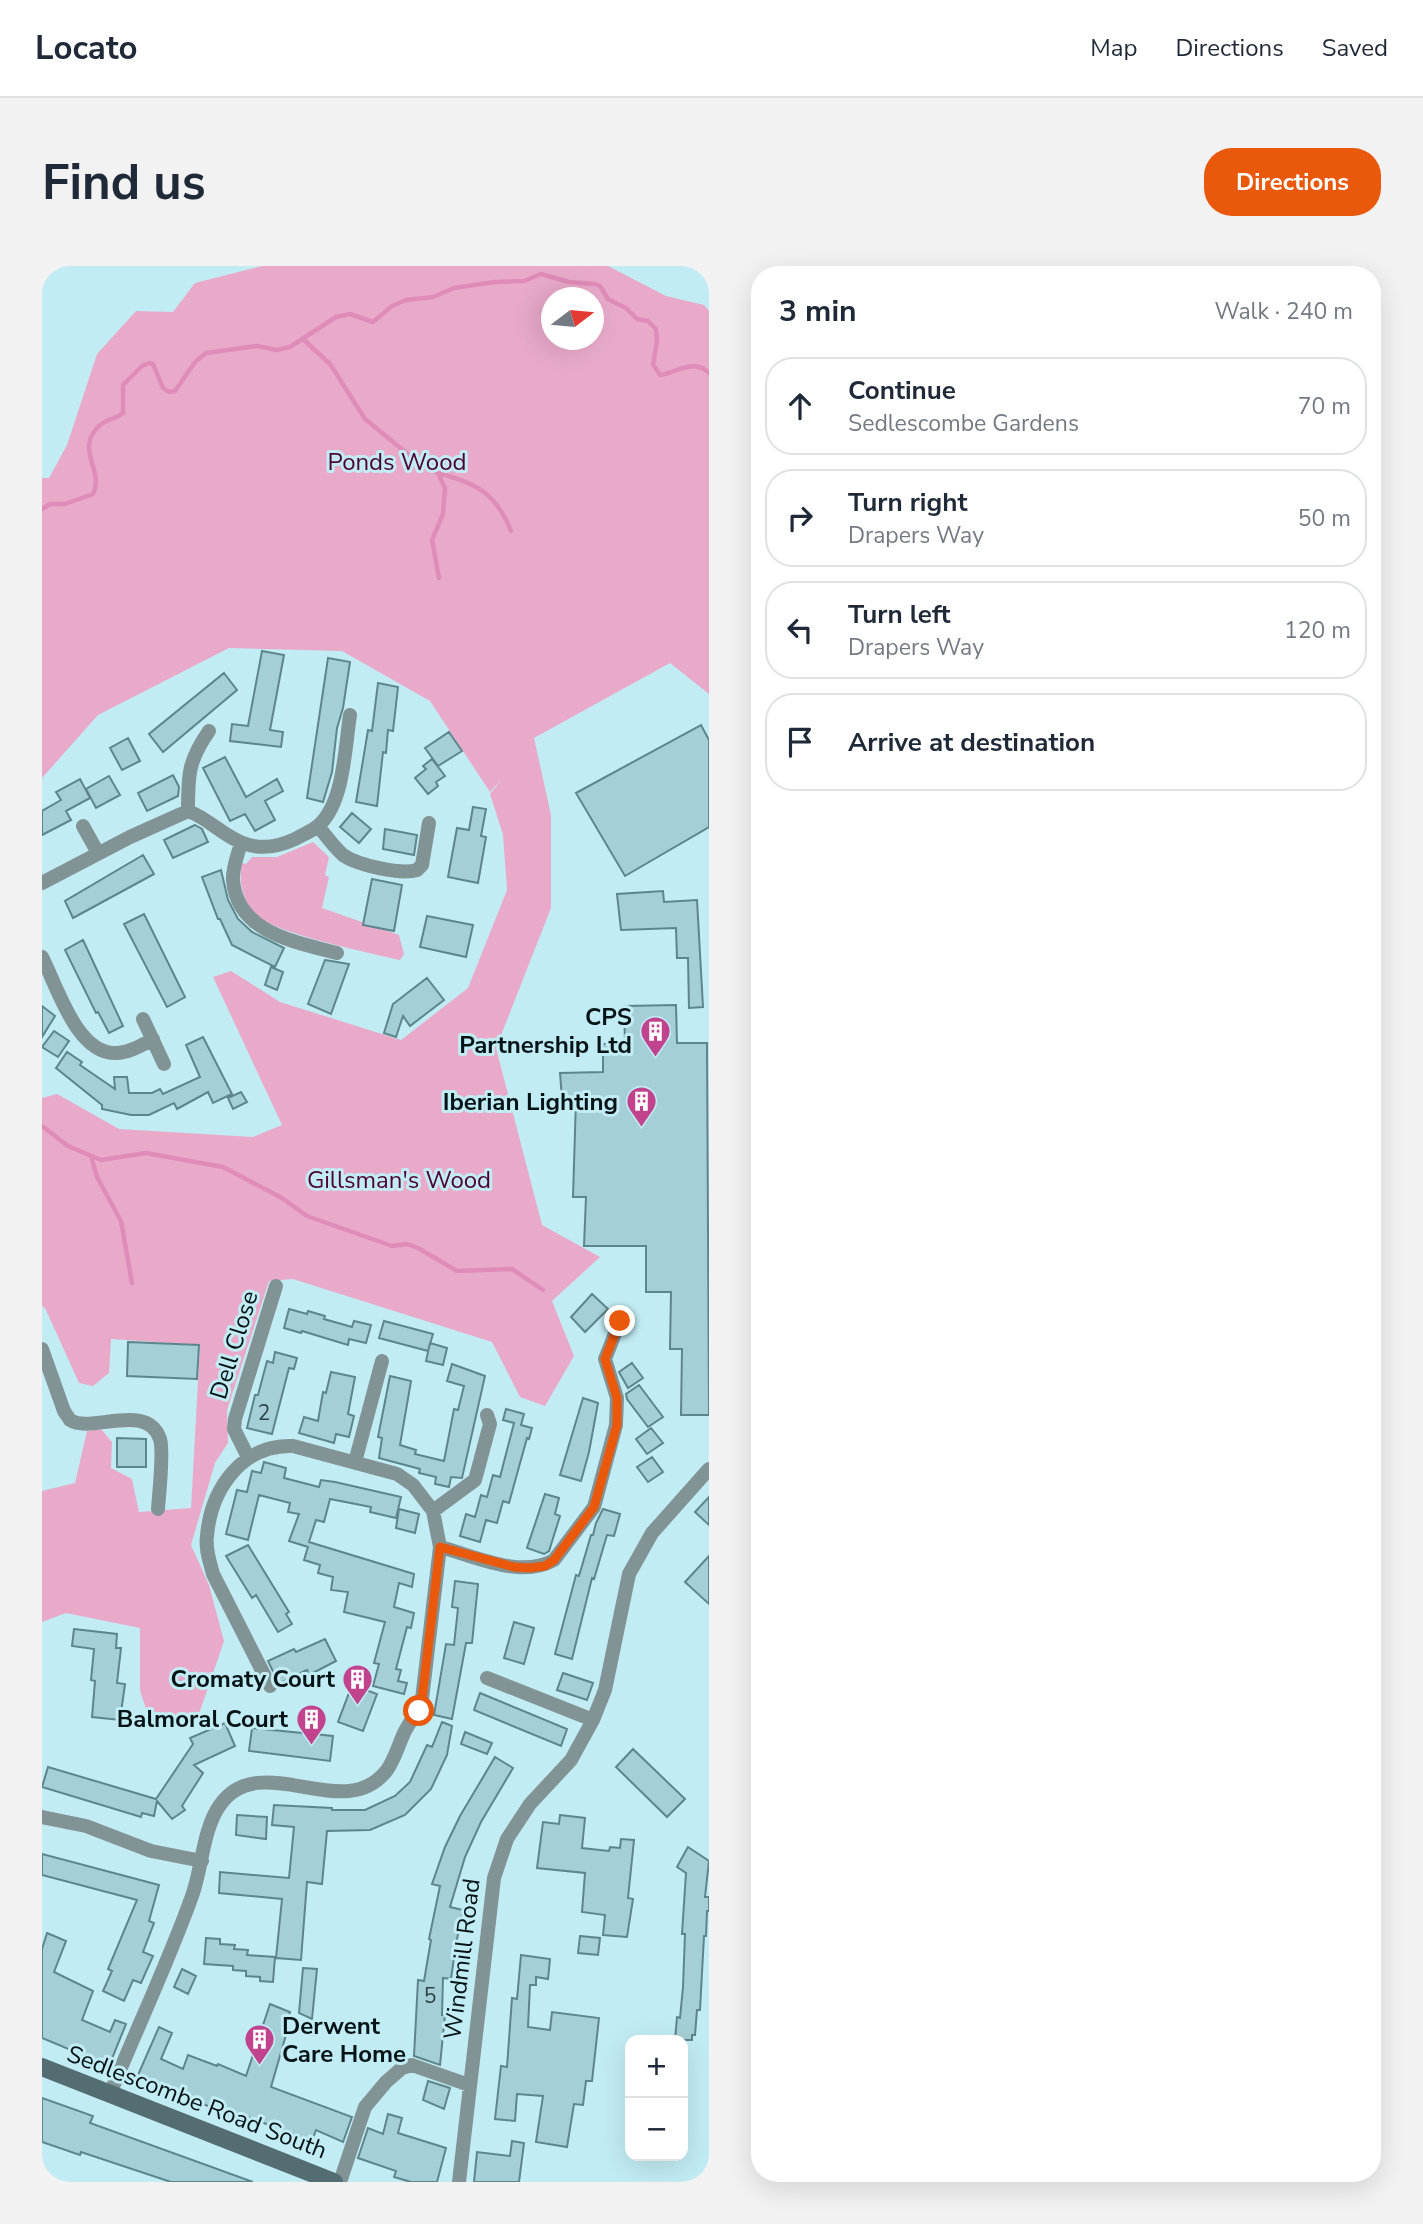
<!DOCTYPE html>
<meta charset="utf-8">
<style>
body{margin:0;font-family:"Nunito Sans",sans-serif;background:#f2f2f3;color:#1f2937}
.controls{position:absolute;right:21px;bottom:21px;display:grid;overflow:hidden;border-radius:14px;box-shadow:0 7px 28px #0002}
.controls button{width:63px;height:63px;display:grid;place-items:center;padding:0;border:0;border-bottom:2px solid #e0e1e3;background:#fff;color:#1f2937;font:35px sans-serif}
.compass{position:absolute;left:499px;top:21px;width:63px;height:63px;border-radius:50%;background:#fff;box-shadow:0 7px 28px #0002;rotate:74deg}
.stop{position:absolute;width:21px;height:21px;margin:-16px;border:5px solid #ea580c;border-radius:50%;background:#fff}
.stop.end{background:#ea580c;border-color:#fff;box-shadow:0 2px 7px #0008}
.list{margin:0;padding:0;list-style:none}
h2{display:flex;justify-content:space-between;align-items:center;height:91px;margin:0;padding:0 28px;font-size:30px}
h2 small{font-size:23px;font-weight:400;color:#747a83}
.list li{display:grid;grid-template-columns:46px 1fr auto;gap:21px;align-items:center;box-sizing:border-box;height:98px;margin:0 14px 14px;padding:0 14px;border:2px solid #e0e1e3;border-radius:28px}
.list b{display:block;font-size:26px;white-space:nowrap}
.list p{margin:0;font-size:23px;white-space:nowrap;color:#747a83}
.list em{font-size:23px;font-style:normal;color:#747a83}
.icon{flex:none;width:38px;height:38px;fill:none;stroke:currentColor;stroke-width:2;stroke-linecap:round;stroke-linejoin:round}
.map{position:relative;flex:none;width:667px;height:1916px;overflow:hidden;border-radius:28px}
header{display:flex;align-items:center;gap:42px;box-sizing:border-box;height:98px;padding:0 35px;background:#fff;border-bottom:2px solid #e0e1e3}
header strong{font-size:33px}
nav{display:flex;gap:38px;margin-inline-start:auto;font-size:24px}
.intro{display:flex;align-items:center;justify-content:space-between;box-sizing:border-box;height:168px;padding:0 42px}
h1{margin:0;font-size:49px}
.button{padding:18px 32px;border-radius:28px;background:#ea580c;color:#fff;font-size:24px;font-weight:700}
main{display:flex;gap:42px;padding:0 42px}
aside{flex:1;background:#fff;border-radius:28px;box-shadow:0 7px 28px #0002}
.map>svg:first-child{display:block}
</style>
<header>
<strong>Locato</strong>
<nav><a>Map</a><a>Directions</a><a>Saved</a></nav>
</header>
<div class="intro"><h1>Find us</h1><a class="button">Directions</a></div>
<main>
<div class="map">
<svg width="667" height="1916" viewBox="0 0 667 1916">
<rect width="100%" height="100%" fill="#c2ecf4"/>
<path fill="#e9aaca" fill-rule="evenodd" d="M220,0h346l58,30 38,9 5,6v383l-39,-31 -136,75 17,77v93l-55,140 46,177 58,32 -48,44 22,55 -29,50 -25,-9 -28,-55 -199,-63 -24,2 -42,129 1,33 -13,20 -24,82 18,40 15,56 -26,76 -47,6 -11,-32v-63l-74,-15 -24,9v-131l33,-8 12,-52 14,-2 11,13 -1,26 21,11 7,33 52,-4 9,-163 -89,-6 -2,34 -16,13 -14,-3 -34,-75 -3,-2v-208l15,-4 62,35 134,8 29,-12 -69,-148 18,-6 49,31 121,38 67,-52 39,-98 -4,-55 -13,-41 12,-15 -12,13 -60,-91 -88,-50 -113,-3 -131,67 -56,63v-300h7l18,-33 30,-91 39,-43 37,1 22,-29zM509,32h43v42h-43z
M271,576l16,15 -4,18 4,2 -7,31 77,27 5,19 -4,6c-27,-6 -124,-27 -141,-43 -16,-14 -21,-34 -17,-54l4,1 6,-7h25z"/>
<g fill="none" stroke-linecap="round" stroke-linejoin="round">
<path stroke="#e08cb8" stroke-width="4.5" d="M261,73l27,25 35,55 49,40 24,14 7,15 -2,26 -11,26 7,38
M396,207c38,10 58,20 73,58
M0,243l8,-5h15l28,-10c12,-24 -19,-44 6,-68 7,-7 17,-7 24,-13v-28l19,-19 7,-3 4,1 10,24 6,4 6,-1 20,-29 11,-9 51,-7 20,4 13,-3 46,-30 14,-3 23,8 19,-16 14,-6 27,-3 21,-9 41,-6 29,-1 17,-7 28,8 26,2 5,2 8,13 18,9 11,11 11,2 8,8 1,12 -4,23 7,11c18,-3 34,-17 49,-2
M0,860l26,20 33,14 45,-7 77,14 59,31 25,18 85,30 15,-2 11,4 39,23 55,-2 31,21
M49,890l6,21 24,44 11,62"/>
</g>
<path fill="#a5cfd6" stroke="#5d858c" stroke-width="2" d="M220,385l22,4 -14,75 13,2 -2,15 -51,-6 2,-17 16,2z
M286,392l22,4 -7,46 -6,20 -5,44 -9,30 -16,-4z
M182,407l13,17 -74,62 -14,-18z
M336,417l20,4 -5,44 -5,-1 -2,23 -3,-1 -6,54 -21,-4 12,-72 4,1z
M659,459l8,15v87l-84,49 -49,-83z
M407,466l13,19 -24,15 -13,-18z
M86,472l12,23 -18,9 -12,-22z
M183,491l21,40 31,-18 6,12 -18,10 10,19 -20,11 -10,-17 -15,7 -27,-53z
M390,493l13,17 -9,6 2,4 -10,8 -13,-16 11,-9 -3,-3z
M131,509l6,12 -1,9 -31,15 -9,-18z
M67,510l11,19 -24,13 -10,-19z
M38,513l10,19 -24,13 5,9 -29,15v-24l19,-11 -5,-8z
M431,541l13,2 -5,27 5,1 -8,46 -30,-6 9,-49 12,2z
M310,547l19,16 -12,14 -19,-16z
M153,559l7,4 6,13 -35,16 -9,-18z
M343,563l32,6 -3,20 -31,-6z
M101,589l11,19 -81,44 -8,-17z
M179,604l7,30 10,19 14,13 32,16 -9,19 -43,-22 -12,-26h-2l-16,-42z
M330,613l30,6 -8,46 -31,-6z
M621,625l1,11 33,-2 6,107 -14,1 -1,-50h-11l-1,-30 -55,2 -4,-36z
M102,648l41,83 -18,10 -43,-83z
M385,650l46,9 -7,32 -46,-10z
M41,674l40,86 -14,7 -11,-21 -2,1 -31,-63z
M283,694l24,4 -18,50 -23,-10z
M229,701l12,5 -6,18 -12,-5z
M385,712l17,22 -34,26 -7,-10 -7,21 -12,-4 9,-29z
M634,739l1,38h30l2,372h-28l1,-66h-12l1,-57h-25v-46h-62l2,-49h-13l3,-98h-14l-2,-26 43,-1v-28l22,-1 -1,-37z
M0,740l13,10 -13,21z
M12,765l15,10 -11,16 -16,-10z
M161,771l29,57 -19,9 -5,-11 -31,17 -3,-6 -25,12h-18l-29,-6v-4l-46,-37 11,-16 15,10 -2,3 35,24 -1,-12h13l2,16h23l8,-4 3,5 37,-17 -14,-32z
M199,826l6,10 -14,7 -5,-11z
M550,1028l16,15 -23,23 -14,-15z
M247,1043l18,5 1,-3 17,5 -1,3 28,8 2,-6 17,4 -5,18 -17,-4 -1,6 -46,-14 -1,2 -17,-5z
M342,1055l49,13 -5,17 -49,-13z
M86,1076l71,3 -2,34 -70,-3z
M388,1077l17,5 -4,17 -17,-4z
M233,1086l22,6 -3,11 -5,-1 -17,66 -25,-6 8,-33h3l9,-34 6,2z
M590,1097l11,15 -15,10 -9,-16z
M410,1098l33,12 -23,102 -11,-1 -2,10 -14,-3 1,-7 -17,-4 1,-4 -41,-11 3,-20 -4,-1 12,-61 21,5 -11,64 16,5 -1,4 29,7 10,-52 4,1 6,-24 -17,-5z
M289,1106l24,5 -7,37 6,2 -5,21 -13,-3 -2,9 -35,-10 5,-16 14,4 5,-29 3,1z
M597,1119l24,32 -15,10 -21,-28 -1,-5z
M541,1132l15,5 -9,49 -8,29 -21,-6z
M464,1143l18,5 -3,11 11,3 -3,11 -2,-1 -18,65 -6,-2 -6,22 -11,-3 -6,22 -20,-6 6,-22 9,3 6,-22 6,2 6,-22 7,2 14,-54 -11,-3z
M609,1162l12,15 -16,11 -11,-15z
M75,1172l29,1v28h-29z
M610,1191l11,15 -15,10 -11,-15z
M222,1196l22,6 -2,10 35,9 2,-7 14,2 66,15 -5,21 -26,-6 1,-5 -41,-8 -6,23 -8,-2 -7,22 105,32 -2,13 -13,-4 -5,24 20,6 -3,15 -4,-1 -11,42 5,1 -3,11 9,2 -3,11 -31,-8 6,-22 -5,-1 11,-41 -41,-10 4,-20 -17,-2 2,-13 -15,-4 2,-8 -16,-5 4,-13 -19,-6 10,-27 -11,-2 2,-9 -31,-8 -11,45 -22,-6 11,-44 10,2 5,-21 9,2z
M503,1228l14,4 -4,16 5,2 -11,35 -5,3 -17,-6z
M667,1231v28l-14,-13z
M357,1243l20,5 -4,19 -19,-5z
M561,1243l17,5 -6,22 -7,-1 -13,44 -2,-1 -20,81 -17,-5 21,-79 3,1 12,-41h2l3,-12z
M206,1279l41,67 -3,2 6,10 -14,8 -22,-37 -4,3 -26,-42z
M667,1290v48l-24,-22z
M413,1315l23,3 -6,59h-6l-14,76 -18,-4 12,-71 8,1 4,-37 -6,-1z
M472,1356l20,6 -10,36 -20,-6z
M32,1363l43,5 -1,14h5l-4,35 8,1 -5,36 -28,-3 3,-36 -4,-1 3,-31 -22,-3z
M283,1373l11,22 -27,14 -2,-5 -28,14 -11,-23 26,-12 2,3z
M521,1407l30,10 -6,17 -30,-10z
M310,1419l25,9 -14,37 -25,-9z
M438,1427l87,36 -6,17 -87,-36z
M400,1456l10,4 -5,29 -16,34 -26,26 -35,15 -43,1 -5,53 -15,-2 -6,78 -25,-2 6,-59 -63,-6 1,-21 69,6 5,-51 -22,-2 2,-20 58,3v2h33l30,-14 15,-14 17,-37 5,2z
M183,1457l10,23 -41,19 9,8 -21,33 3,4 -13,9 -15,-18 -3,15 -12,-3 -1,4 -99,-30 6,-20 108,32 37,-55 -3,-6z
M210,1462l81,8 -3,25 -81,-10z
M423,1466l27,11 -5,11 -26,-10z
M591,1483l52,50 -18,18 -51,-50z
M453,1491l18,11 -32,54 -16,35 -15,50 13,3 -7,34 -5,35 -8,-1 -1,37h3l-5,50 -26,-9 4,-76 6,1 7,-41 -2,-1 11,-53 -8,-2 13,-37 15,-31z
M195,1549l30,2 -1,22 -30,-4z
M518,1549l25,3 -3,30 27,3 1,-4 10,1 1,-9 13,1 -6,58 5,1 -6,38 -24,-2 2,-20 -23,-3 3,-39 -48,-5 6,-46 16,2z
M646,1581l21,14 -4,36h4v14h-2l-1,25h-2l-4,74h-3l-2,25h-3v5h-17l2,-23 3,1 3,-31 2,-53h-3l4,-61 -9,-6z
M0,1588l117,31 -10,36 5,2 -11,29 10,4 -12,27 -8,-3 -9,21 -21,-10 9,-20 -4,-2 29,-69 -95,-25z
M5,1667l19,8 -12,31 39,19 -11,29 28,12 5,-12 11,4 -17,42 -67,-28v-89z
M538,1670l20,2 -2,17 -20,-2z
M164,1672l14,1v5l15,1 -1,4 14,1 -1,5 28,2 -2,25 -13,-1v-4l-14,-1v-5l-13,-1v-4l-29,-2z
M479,1689l29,4 -2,20 -12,-2v8h-6l-2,42 22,3 2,-18 47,6 -7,63h-6l-3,24 -9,-1 -7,43 -31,-5 7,-46 -26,-2 -2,27 -20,-2 6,-53 6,1 5,-69 5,1z
M261,1702l14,1 -5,50 -13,-6z
M140,1703l14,7 -8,18 -14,-7z
M228,1738l20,8 -8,22 4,1 -15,52 81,30 -9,25 -27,-12 -4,11 -83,-31 -1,5 -90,-40 21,-48 13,6 -11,26 22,10 5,-14 29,11 1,-2 28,12z
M386,1815l22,7 -6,21 -21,-9z
M0,1832l51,18 -3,7 163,59h-82l-90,-30 -1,3 -38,-13z
M346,1848l14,4 -4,15 48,15 -9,34h-26l-17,-5 2,-6 -38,-13 10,-30 15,6z
M470,1875l12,2 -5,39h-45l3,-30 33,4z"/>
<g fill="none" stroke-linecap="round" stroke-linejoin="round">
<path stroke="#829396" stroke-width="14" d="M146,545c0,-36 0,-50 21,-80
M41,560l15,27
M276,560c8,10 16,21 25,29 14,10 58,20 74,15l5,-5 7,-42
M199,577c-3,11 -9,26 -8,37 4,53 63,62 104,73
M0,617l88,-46 58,-26c20,7 35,25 55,32 18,7 35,4 52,-4 7,-4 17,-8 23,-13 26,-22 27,-79 32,-111
M0,691c15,29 35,98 74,96 13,0 26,-8 37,-14
M101,753l21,45
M0,1083l22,62c1,2 5,7 6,9 21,14 77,-19 90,19 4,12 -1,55 -2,70
M206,1191l-14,-28 1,-10 41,-133
M313,1196l27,-101
M391,1245l42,-31 15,-56 -3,-9
M398,1281c35,9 80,32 114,13l40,-53 22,-82 1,-27 -12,-39 15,-38
M445,1412l106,42
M0,1551l44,9 65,25 51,10
M68,1828c27,-66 58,-131 82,-198 10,-27 11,-68 28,-91 40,-58 125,21 167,-35 8,-11 12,-27 18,-39 6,-11 13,-20 17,-32l18,-152 -7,-36 -20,-26 -16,-11 -104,-28c-51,-2 -82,43 -86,90 -2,13 3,26 6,38l57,112
M298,1916l25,-75 21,-25 16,-14 10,-3 57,20
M417,1916l35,-304 13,-39 23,-35 41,-44 22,-40 12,-30 24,-116 23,-41 57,-64
M666,1916l1,-6"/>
<path stroke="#536d72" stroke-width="18" d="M0,1801l292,115"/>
</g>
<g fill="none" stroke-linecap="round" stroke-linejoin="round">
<path stroke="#ea580c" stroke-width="9" d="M377,1445l3,-12 18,-152 74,20 15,1 16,-2 9,-6 40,-53 23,-82v-27l-12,-39 15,-38"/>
</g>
<defs>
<symbol id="building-pin" viewBox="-11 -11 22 30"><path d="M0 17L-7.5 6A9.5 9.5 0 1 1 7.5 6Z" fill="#c1428d" stroke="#c2ecf4"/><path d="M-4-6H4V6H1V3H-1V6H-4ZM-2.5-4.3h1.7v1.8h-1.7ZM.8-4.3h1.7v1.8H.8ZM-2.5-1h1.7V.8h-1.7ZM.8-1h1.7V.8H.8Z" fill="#fff"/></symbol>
</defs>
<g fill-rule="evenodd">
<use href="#building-pin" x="596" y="748" width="35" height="47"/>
<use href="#building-pin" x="582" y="818" width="35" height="47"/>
<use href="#building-pin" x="298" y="1396" width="35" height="47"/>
<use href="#building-pin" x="252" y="1436" width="35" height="47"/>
<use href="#building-pin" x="200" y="1756" width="35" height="47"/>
</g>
<g text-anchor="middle" stroke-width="6" stroke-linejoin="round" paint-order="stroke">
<g font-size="21" fill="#2c4246">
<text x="222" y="1154">2</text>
<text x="388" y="1737">5</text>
</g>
<g font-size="24" fill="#4e0234" stroke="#c2ecf4">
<text x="355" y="204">Ponds Wood</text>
<text x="357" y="922">Gillsman's Wood</text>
</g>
<g font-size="24" font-weight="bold" fill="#041316" stroke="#c2ecf4" text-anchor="end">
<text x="590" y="759">CPS<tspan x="590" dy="28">Partnership Ltd</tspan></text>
<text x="576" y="844">Iberian Lighting</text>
<text x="293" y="1421">Cromaty Court</text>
<text x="246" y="1461">Balmoral Court</text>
<text x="240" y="1768" text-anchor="start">Derwent<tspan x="240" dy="28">Care Home</tspan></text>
</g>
<g font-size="24" fill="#041316" stroke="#c2ecf4">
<text transform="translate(192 1079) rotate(-73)" y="8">Dell Close</text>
<text transform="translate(420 1693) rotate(-83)" y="8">Windmill Road</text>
<text transform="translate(155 1836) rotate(21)" y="8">Sedlescombe Road South</text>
</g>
</g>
</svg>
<div class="controls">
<button>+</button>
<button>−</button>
</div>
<svg class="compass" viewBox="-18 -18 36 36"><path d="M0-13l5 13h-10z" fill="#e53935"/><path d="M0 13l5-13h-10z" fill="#747a83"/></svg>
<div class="stop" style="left:377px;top:1445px"></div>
<div class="stop end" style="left:578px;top:1055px"></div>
</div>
<aside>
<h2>3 min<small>Walk · 240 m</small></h2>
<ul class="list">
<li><svg class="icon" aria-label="ahead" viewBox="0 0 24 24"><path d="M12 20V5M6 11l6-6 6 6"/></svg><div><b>Continue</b><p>Sedlescombe Gardens</p></div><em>70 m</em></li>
<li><svg class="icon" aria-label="right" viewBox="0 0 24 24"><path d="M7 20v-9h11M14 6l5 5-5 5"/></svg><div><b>Turn right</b><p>Drapers Way</p></div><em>50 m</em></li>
<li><svg class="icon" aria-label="left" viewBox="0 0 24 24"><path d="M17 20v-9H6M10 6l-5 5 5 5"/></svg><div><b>Turn left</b><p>Drapers Way</p></div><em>120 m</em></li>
<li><svg class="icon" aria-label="arrive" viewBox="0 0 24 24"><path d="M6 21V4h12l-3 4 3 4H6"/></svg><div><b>Arrive at destination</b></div></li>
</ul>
</aside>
</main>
